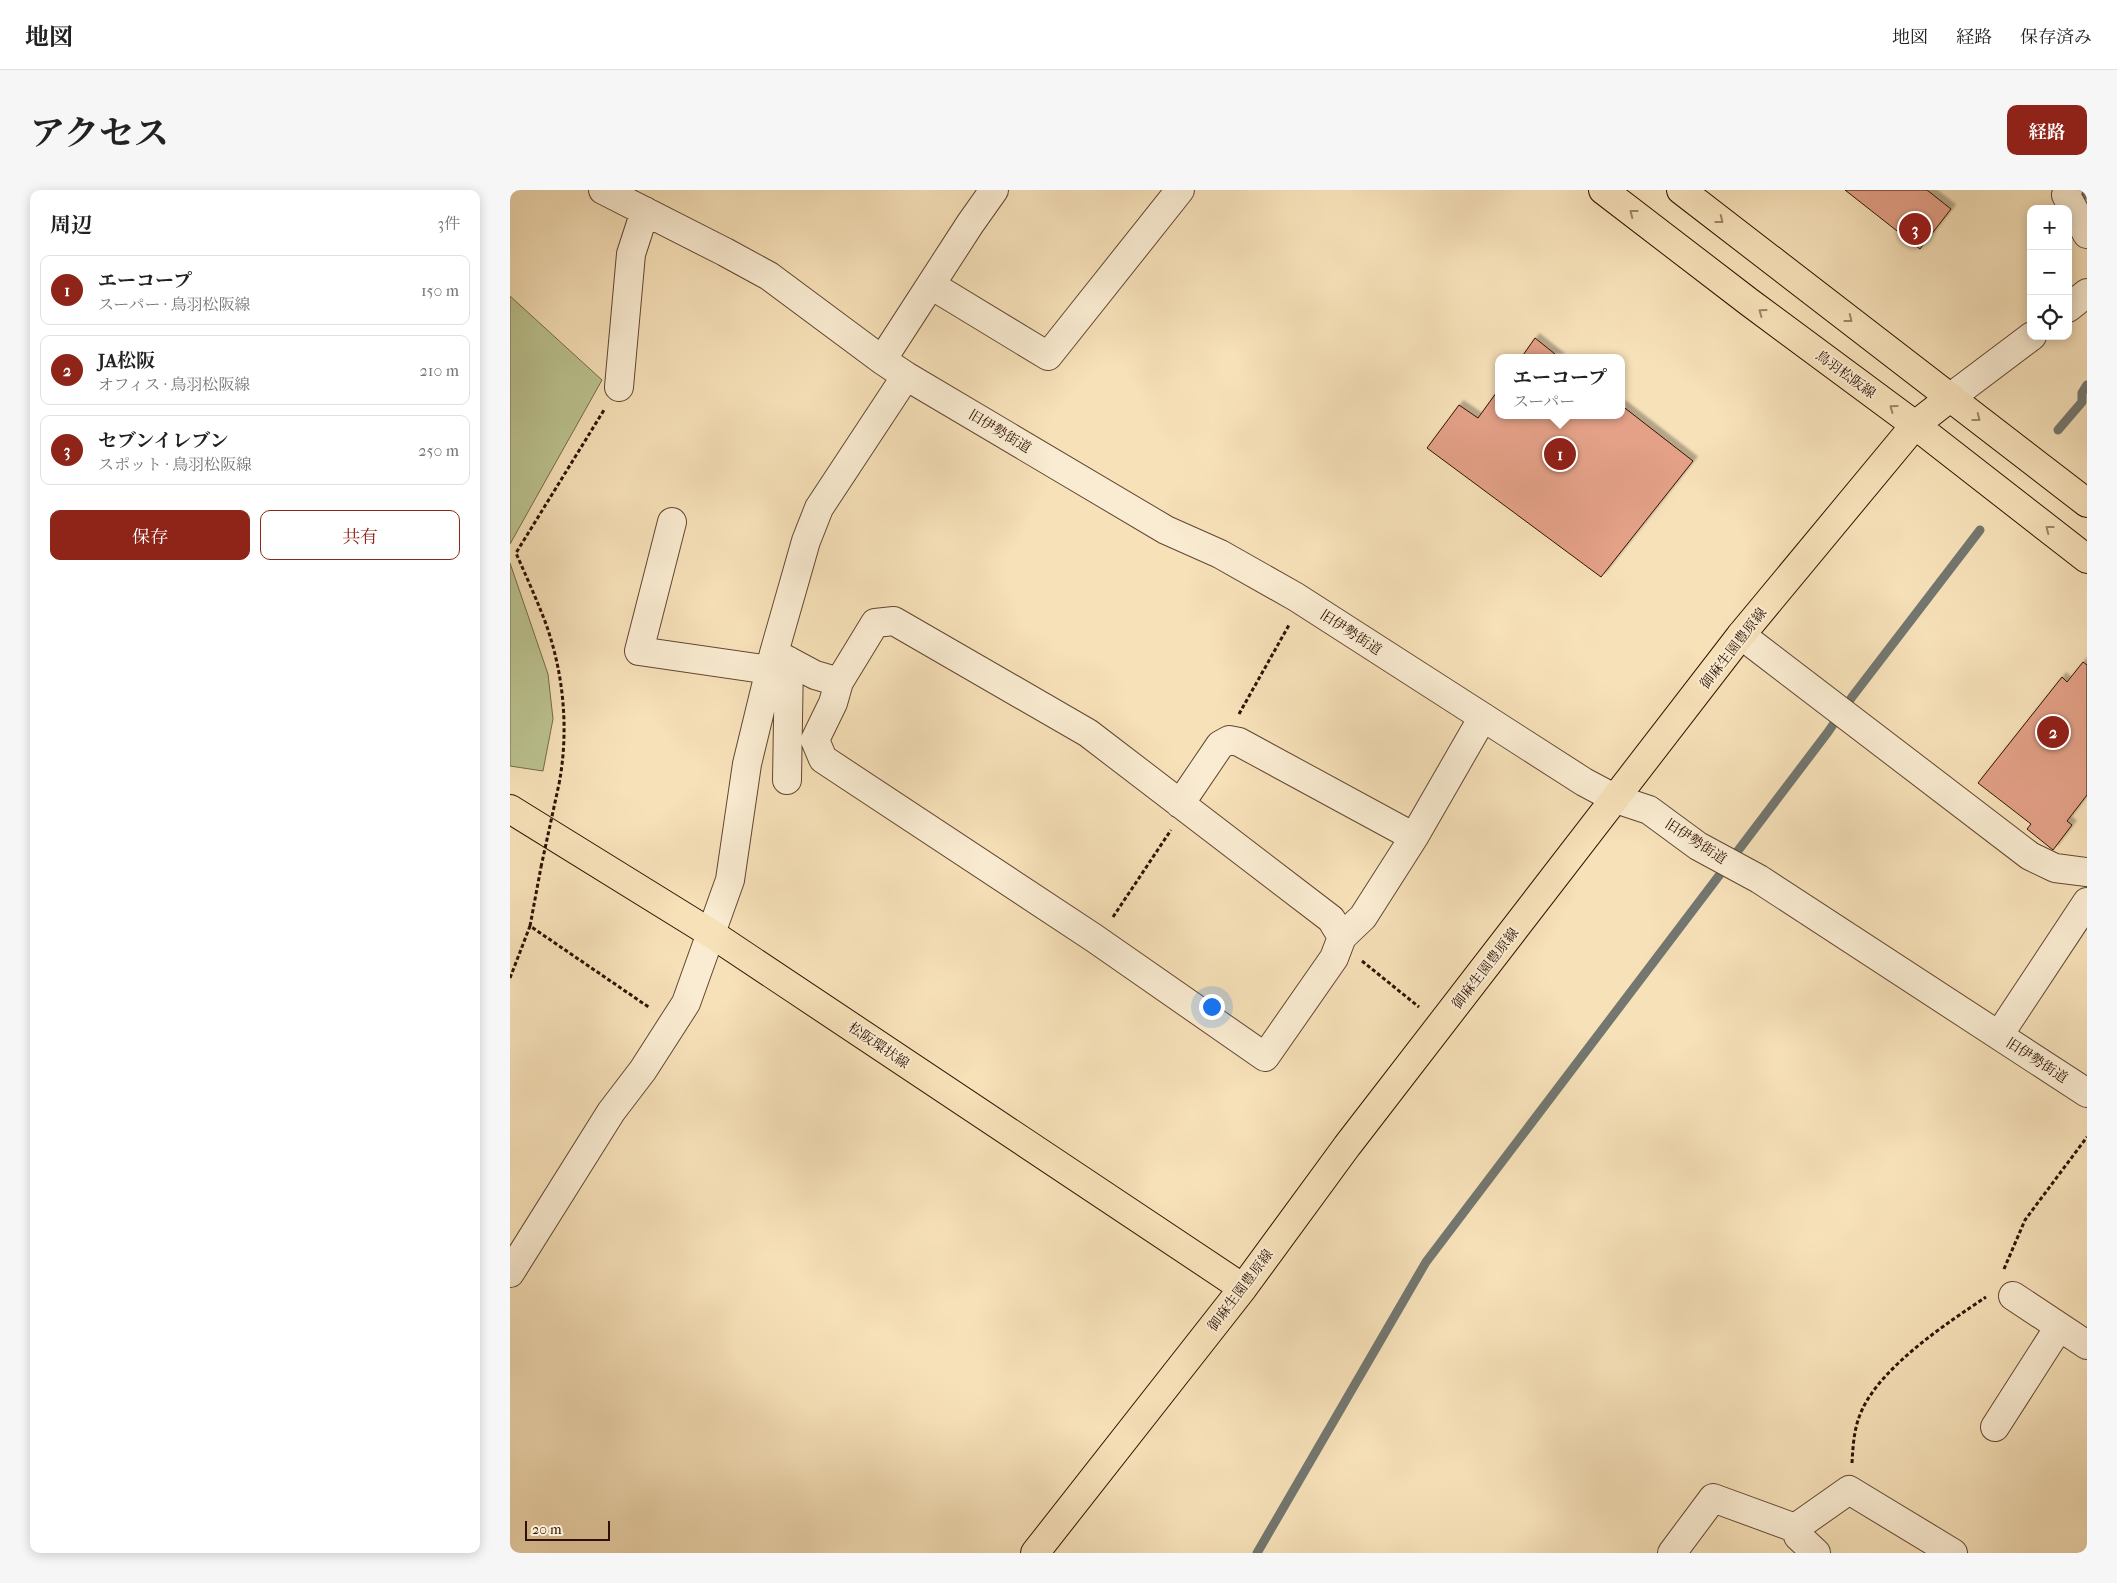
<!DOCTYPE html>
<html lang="ja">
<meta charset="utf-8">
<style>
body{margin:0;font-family:"IM FELL French Canon","Noto Serif JP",serif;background:#f6f6f6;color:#222}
.controls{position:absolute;right:15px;top:15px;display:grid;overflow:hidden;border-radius:10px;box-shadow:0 2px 12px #0003}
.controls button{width:45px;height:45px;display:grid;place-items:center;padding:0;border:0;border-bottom:1px solid #e0e0e0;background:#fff;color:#222;font:25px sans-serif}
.scale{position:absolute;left:15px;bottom:12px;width:85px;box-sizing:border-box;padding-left:5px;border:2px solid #301204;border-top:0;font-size:14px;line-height:18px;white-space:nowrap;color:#301204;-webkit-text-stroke:4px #faecd2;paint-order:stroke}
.you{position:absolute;left:701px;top:816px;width:18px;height:18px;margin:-12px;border:4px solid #fff;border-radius:50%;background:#1a73e8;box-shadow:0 0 0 8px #1a73e833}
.badge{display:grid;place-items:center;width:32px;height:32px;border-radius:50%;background:#8f2418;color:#fff;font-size:16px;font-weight:700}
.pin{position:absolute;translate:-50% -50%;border:2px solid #fff;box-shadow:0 1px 5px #0006}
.popup{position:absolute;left:985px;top:164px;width:130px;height:65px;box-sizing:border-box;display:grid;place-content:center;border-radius:10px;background:#fff;filter:drop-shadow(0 1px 4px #0005);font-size:16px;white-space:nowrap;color:#767676}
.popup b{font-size:19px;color:#222}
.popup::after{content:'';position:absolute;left:50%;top:100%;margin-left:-10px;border:10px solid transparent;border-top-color:#fff}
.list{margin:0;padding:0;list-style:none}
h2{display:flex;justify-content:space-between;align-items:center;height:65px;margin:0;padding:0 20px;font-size:21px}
h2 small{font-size:16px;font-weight:400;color:#767676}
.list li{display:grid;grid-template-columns:32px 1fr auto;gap:15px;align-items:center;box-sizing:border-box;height:70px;margin:0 10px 10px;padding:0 10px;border:1px solid #e0e0e0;border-radius:10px}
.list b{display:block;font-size:19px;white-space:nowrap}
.list p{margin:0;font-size:16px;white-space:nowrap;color:#767676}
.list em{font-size:16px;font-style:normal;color:#767676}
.actions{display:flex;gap:10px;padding:15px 20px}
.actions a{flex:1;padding:11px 0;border:1px solid #8f2418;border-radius:10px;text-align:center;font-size:18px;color:#8f2418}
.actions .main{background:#8f2418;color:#fff}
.icon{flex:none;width:28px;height:28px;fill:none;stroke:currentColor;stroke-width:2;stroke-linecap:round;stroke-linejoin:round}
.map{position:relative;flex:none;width:1577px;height:1363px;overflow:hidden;border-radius:10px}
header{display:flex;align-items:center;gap:30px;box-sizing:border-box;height:70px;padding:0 25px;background:#fff;border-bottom:1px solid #e0e0e0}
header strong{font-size:24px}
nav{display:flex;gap:28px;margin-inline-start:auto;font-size:18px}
.intro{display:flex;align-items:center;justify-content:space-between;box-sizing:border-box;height:120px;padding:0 30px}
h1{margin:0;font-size:35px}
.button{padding:12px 22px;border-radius:10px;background:#8f2418;color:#fff;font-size:18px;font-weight:700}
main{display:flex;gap:30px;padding:0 30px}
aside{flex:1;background:#fff;border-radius:10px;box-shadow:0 2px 12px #0003}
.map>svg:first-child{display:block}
</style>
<header>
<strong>地図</strong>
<nav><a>地図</a><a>経路</a><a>保存済み</a></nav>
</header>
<div class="intro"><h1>アクセス</h1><a class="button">経路</a></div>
<main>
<aside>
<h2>周辺<small>3件</small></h2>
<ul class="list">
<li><span class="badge">1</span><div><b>エーコープ</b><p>スーパー · 鳥羽松阪線</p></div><em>150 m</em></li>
<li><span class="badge">2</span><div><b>JA松阪</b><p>オフィス · 鳥羽松阪線</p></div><em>210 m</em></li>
<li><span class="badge">3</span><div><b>セブンイレブン</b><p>スポット · 鳥羽松阪線</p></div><em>250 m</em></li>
</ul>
<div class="actions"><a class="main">保存</a><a>共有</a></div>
</aside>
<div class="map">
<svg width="1577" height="1363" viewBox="0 0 1577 1363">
<defs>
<filter id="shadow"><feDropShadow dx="4.5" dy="-4.5" stdDeviation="1" flood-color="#0004"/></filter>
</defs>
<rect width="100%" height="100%" fill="#f7e1b9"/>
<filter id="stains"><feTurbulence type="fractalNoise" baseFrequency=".004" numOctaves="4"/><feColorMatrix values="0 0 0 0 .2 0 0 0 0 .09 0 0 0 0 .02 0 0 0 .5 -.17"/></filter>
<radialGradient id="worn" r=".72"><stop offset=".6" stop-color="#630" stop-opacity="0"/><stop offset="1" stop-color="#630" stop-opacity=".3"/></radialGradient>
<path fill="#bbc390" stroke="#766a4a" d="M0,106l92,84 -92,164z
M0,373l38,111 5,45 -10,52 -33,-5z"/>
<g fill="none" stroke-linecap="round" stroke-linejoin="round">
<path stroke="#737770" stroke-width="9" d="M1575,0l1,5
M1548,240l24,-28v-9l5,-8
M747,1363l169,-291 402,-530 24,-35 128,-167"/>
</g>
<path fill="#e4a188" stroke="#301204" filter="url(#shadow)" d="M1335,0h82l24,19 -31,40z
M1025,148l25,20h-39z
M989,199v26h122v-10l72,56 -92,116 -174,-129 32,-43 19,13z
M1573,472l4,3v130l-20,26 5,4 -19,25 -26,-21 4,-5 -53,-41 84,-106 5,5z"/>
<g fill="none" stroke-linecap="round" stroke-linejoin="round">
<defs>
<path id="minor" d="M93,0l122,62 44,24 113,84 24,16 260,154 54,24 76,43 288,185 32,17 33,11 49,36 61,33 328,214
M1558,0l-2,5 21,39
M421,95l117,71 132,-166
M1558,118l19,-15
M372,170l88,-136 24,-34
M109,197l12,-133 14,-43
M1441,207l81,-61
M162,332l-33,129 131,19
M1231,445l289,221 25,12 32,4
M264,463l41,22 24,7 36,-59 19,-2 194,112 243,186 11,18 -8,21 -69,99 -171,-119 -271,-179 -8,-19 18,-37 6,-21
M277,590l2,-119
M670,614l40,-59 9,-5 10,2 175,95
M832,747l21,-20 51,-80 69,-120
M1489,845l88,-133
M0,1083l101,-161 32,-42 43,-67 44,-123 17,-116 27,-111 32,-112 13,-33 87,-132
M1503,1106l74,49
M1485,1237l64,-100
M1285,1338l54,-38 104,63
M1162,1363l41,-55 82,30 3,8 18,17"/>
<path id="major" d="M1093,0l146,112 166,123 172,134
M1171,0l406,313
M0,619l202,125 531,354
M525,1363l208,-265 104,-142 394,-511 174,-210 36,-28"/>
</defs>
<use href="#minor" stroke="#624631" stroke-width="30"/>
<use href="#major" stroke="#301204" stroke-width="30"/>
<path stroke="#301204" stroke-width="3" stroke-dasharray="4 2.5" stroke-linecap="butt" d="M729,524l50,-89
M49,594c10,-53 5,-109 -13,-160 -9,-24 -20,-48 -30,-71l88,-143
M603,727l58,-87
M20,736l11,-59
M852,771l57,46
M0,788l20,-52 120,82
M1494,1079l21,-49 62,-83
M1342,1273c1,-18 2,-36 10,-53 20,-44 85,-87 124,-113"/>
<use href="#minor" stroke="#faecd2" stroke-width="28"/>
<use href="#major" stroke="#f7e1b9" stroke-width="28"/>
<path stroke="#301204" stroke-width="3" stroke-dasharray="4 2.5" stroke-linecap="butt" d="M31,677l18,-83"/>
</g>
<defs><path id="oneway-chevron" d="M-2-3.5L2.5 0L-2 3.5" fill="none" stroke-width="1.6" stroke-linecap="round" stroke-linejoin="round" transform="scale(1.25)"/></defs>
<g stroke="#9d8468">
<use href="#oneway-chevron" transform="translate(1123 23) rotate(-142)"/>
<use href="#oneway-chevron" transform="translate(1210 30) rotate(38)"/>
<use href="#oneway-chevron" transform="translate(1252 122) rotate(-144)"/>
<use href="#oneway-chevron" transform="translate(1339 129) rotate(38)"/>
<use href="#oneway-chevron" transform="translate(1383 218) rotate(-144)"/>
<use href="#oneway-chevron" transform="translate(1467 228) rotate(38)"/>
<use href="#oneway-chevron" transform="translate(1539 339) rotate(-142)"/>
</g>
<g text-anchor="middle" stroke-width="4" stroke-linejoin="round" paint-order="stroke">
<g font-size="14" fill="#301204" stroke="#faecd2">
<text transform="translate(1336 184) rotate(36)" y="5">鳥羽松阪線</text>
<text transform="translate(490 241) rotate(31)" y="5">旧伊勢街道</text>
<text transform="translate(841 442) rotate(33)" y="5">旧伊勢街道</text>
<text transform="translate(1223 458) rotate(-52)" y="5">御麻生園豊原線</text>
<text transform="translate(1186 651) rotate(33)" y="5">旧伊勢街道</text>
<text transform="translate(975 778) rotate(-52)" y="5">御麻生園豊原線</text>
<text transform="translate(369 855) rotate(34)" y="5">松阪環状線</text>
<text transform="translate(1527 870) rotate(33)" y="5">旧伊勢街道</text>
<text transform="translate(730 1100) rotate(-53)" y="5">御麻生園豊原線</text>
</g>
</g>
<rect width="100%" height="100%" filter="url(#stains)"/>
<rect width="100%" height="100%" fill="url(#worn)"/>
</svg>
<div class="controls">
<button>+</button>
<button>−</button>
<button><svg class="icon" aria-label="locate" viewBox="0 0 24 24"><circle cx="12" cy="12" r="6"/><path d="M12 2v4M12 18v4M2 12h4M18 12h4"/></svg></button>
</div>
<div class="scale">20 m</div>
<div class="you"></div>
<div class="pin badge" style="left:1050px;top:264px">1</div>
<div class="popup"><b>エーコープ</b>スーパー</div>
<div class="pin badge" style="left:1543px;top:542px">2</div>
<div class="pin badge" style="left:1405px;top:39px">3</div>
</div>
</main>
